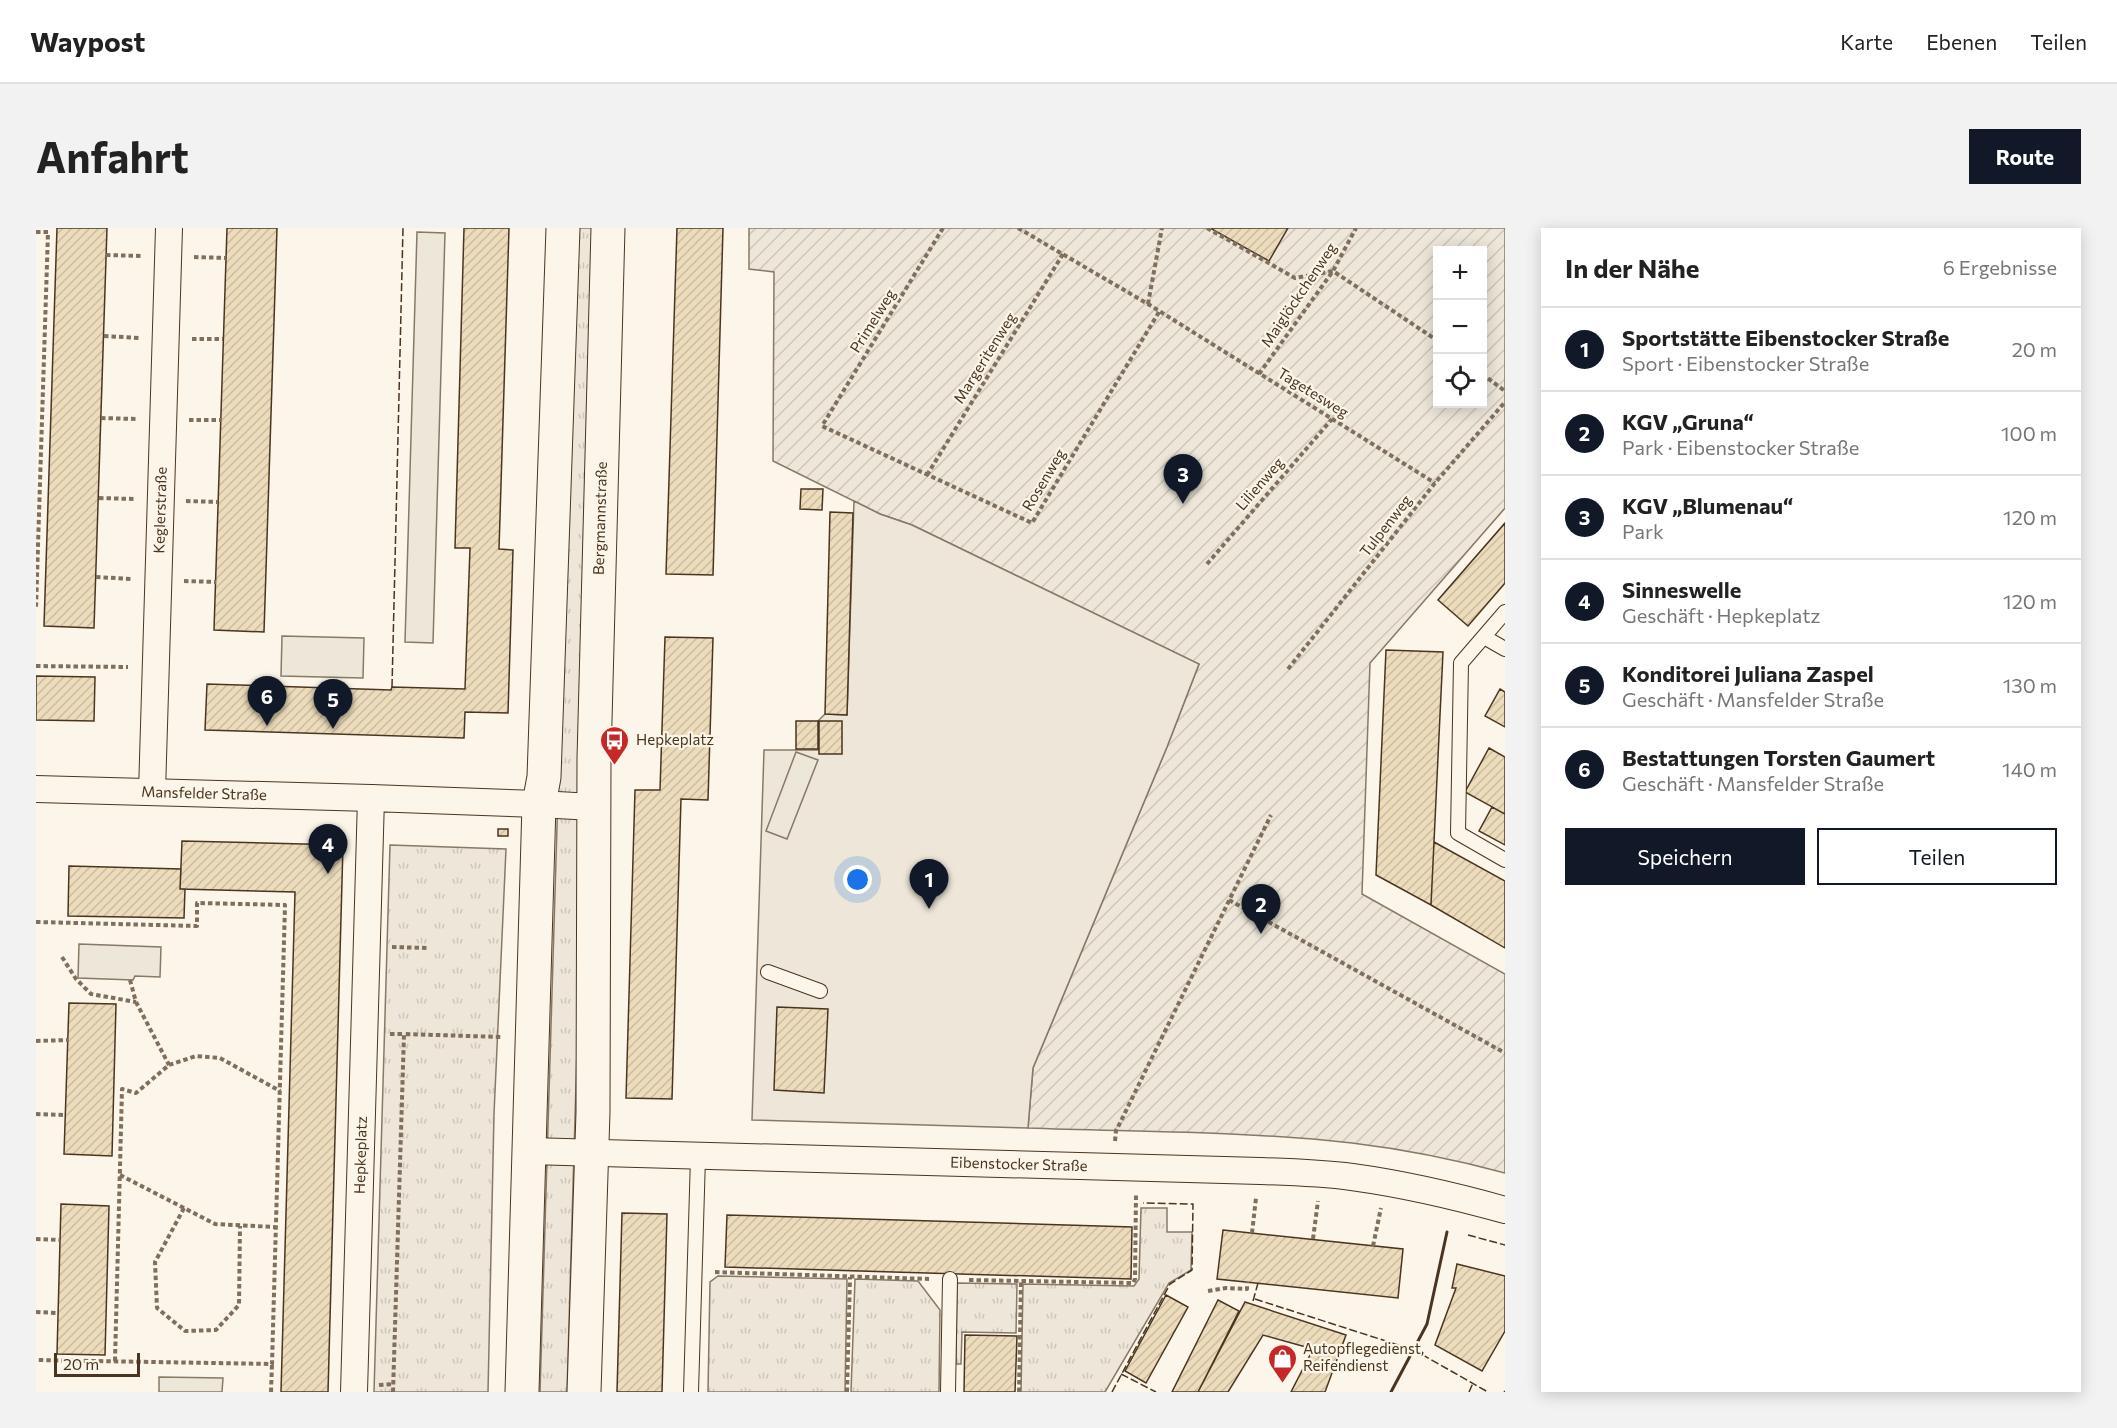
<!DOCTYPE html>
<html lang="de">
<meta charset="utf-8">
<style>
body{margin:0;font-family:Commissioner,sans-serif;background:#f2f2f2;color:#222}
.controls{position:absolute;right:18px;top:18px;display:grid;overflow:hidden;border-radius:0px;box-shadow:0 3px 15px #0003}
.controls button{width:54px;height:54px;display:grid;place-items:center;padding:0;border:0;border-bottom:2px solid #e0e0e0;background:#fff;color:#222;font:30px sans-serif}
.scale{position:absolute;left:18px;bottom:15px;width:86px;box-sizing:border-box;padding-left:6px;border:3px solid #4a3520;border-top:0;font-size:16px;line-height:21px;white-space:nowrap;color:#4a3520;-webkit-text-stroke:4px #fbf6e9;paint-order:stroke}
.you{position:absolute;left:822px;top:652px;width:21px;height:21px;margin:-15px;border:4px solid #fff;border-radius:50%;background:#1a73e8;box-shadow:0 0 0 9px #1a73e833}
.badge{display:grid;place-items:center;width:39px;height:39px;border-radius:50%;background:#111827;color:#fff;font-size:20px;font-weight:700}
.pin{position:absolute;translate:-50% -50px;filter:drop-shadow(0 2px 3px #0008)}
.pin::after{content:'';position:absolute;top:32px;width:21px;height:18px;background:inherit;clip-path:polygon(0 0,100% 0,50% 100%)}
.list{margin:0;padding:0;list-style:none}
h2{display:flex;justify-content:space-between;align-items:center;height:78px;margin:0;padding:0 24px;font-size:26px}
h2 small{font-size:20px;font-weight:400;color:#767676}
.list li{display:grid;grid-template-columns:39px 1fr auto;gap:18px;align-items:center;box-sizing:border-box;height:84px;padding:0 24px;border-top:2px solid #e0e0e0}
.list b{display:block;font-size:22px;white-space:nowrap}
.list p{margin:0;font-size:20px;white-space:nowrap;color:#767676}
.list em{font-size:20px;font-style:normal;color:#767676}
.actions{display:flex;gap:12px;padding:18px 24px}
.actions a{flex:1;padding:14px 0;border:2px solid #111827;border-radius:0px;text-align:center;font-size:21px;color:#111827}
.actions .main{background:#111827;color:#fff}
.icon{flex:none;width:33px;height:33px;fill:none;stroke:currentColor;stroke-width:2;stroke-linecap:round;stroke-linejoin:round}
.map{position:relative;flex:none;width:1469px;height:1164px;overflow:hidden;border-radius:0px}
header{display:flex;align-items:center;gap:36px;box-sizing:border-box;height:84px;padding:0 30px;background:#fff;border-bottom:2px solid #e0e0e0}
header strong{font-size:28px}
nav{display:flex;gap:33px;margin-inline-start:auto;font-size:21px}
.intro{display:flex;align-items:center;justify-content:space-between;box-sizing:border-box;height:144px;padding:0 36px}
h1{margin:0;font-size:42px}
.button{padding:15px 27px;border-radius:0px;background:#111827;color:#fff;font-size:21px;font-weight:700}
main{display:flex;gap:36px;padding:0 36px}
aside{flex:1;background:#fff;border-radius:0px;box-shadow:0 3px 15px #0003}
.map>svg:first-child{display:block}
</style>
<header>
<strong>Waypost</strong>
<nav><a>Karte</a><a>Ebenen</a><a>Teilen</a></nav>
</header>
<div class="intro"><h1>Anfahrt</h1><a class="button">Route</a></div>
<main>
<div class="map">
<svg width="1469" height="1164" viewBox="0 0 1469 1164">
<defs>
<pattern id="grass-tufts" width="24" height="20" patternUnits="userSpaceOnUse" patternTransform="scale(1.5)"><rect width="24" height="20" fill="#ede6d9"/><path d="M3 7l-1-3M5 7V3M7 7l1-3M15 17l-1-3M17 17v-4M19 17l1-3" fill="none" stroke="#cdc6ba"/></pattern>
<pattern id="garden-furrows" width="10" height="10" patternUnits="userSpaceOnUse" patternTransform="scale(1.5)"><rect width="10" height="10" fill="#ede6d9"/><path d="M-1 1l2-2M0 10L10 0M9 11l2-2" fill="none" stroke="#cdc6ba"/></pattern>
<pattern id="building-hatch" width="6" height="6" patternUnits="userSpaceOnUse" patternTransform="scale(1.5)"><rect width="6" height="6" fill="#ecdcbc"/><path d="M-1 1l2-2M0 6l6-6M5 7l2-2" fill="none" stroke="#ccbda1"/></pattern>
</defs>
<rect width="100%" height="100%" fill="#fbf6e9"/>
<path fill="url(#grass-tufts)" stroke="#887966" stroke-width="1.5" d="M539,0h26l-34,1164h-27z
M354,617l116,4 -12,265 -6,278h-114z
M1105,980h26v24h25l-1,38 -22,13 -64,109h-84l2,-108 111,2 5,-7z
M682,1048l129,3 -2,113h-137l2,-110z
M819,1051l63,2 22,29 -1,82h-88z
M921,1055l60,1 -1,49 -54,-1 -1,32h-5z"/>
<path fill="url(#garden-furrows)" stroke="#887966" stroke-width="1.5" fill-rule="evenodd" d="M713,0h756v280l-135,155 -8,231 143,80v199c-48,-13 -103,-24 -153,-30 -107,-12 -216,-11 -324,-15l5,-60 134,-321 32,-83 -287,-139 -32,-11 -107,-53 1,-189 -25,-3zM1402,22h44v154h-44z"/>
<path fill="#ede6d9" stroke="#887966" stroke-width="1.5" d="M818,273l26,13 32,11 287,139 -32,83 -134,321 -5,60 -276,-8 12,-370h54v-29l7,-7 22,1z"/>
<path fill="#ede7d9" stroke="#887966" stroke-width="1.5" d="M381,4l28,1 -12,410 -28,-1z
M246,408l82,2 -1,40 -82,-2z
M760,524l22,8 -31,79 -21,-8z
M43,716l82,3 -1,30 -25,-1 -2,4 -55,-2z
M123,1149l64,1 -1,14h-63z"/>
<path fill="url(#building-hatch)" stroke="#4a3520" stroke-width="1.5" d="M21,0h50l-13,400 -50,-2z
M191,0h50l-13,404 -50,-2z
M428,0h45l-10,321 14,1 -5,163 -43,-1 -1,26 -259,-8 2,-46 184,6 1,-3 73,2 5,-141h-15z
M641,0h46l-10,347 -47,-1z
M1174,0h78l-19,33z
M765,261h22l-1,21 -22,-1z
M794,284l23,1 -6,202 -22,-1z
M1469,295v60l-37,43 -30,-26z
M629,409l48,1 -5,162 -27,-1 -9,300 -46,-1 9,-308h25z
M1350,422l57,2 -12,253 -55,-30z
M0,448l59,1 -1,44 -58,-1z
M1464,461l5,3v35l-20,-11z
M760,493h22v28h-22z
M783,493h23v33h-23z
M1453,520l16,9v57l-40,-22z
M1456,579l13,7v31l-26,-14z
M462,601h10v7h-10z
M146,613l161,4 -15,547h-47l14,-500 -115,-3z
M1398,614l71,39v67l-74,-43z
M33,638l112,3 -1,20h5l-1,29 -116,-2z
M33,775l47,1 -4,152 -48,-2z
M741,779l51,2 -4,84 -50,-3z
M25,976l48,2 -4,149 -48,-1z
M586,985l45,1 -5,178h-45z
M691,987l405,12 -1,52 -406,-12z
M1187,1002l180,19 -5,49 -181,-19z
M1421,1036l48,12v55l-23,40 -47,-26 21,-57h-4z
M1130,1067l22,12 -42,76 -21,-12z
M1182,1072l21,11 -41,81h-26z
M1209,1074l101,33 -21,57h-34l22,-43 -50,-14 -35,57h-30z
M929,1107l52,1 -2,56h-51z"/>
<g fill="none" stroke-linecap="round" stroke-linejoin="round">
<defs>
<path id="lane" d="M1469,384l-44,51 -3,170 47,27
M1448,409l21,12
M732,744l52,19
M655,1164l7,-235
M912,1164l2,-113"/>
<g id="street">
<path id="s1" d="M0,561l335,9"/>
<path id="s2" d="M116,564l17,-564"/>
<path id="s3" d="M493,923l731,20c30,1 61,2 92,6 51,7 103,19 153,33"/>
<path id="s4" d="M318,1164l17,-594 168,6 54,3"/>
</g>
<g id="secondary">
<path d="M486,1164l17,-588 5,-27 19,-549"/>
<path id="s5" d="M548,1164l9,-280 1,-353 14,-531"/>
</g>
</defs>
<use href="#lane" stroke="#4a3520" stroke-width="16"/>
<use href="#street" stroke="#4a3520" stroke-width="28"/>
<use href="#secondary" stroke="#4a3520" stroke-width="35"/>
<path stroke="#7f6f5c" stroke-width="4" stroke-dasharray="4.5 3" stroke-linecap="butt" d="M907,0l-121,198 210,97 127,-211
M982,0l130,76 287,179
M1171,0l88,50 38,-7 105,70
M0,4h12l-12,376
M70,27l36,1
M158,29l32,1
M1112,76l14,-76
M68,108l35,2
M156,111h31
M1223,146l74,-103 23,-43
M1446,146l23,17
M65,190l35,1
M153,192h32
M891,247l136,-221
M63,270l35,1
M150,273l32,1
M1171,336l125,-145
M60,349l35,2
M148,353l32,1
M0,438l92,1
M1252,441l147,-186 70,-81
M1193,672l276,153
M0,694l161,4v-23l88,2 -13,459 -236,-4
M356,719l36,1
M26,729l14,22 15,15 45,8
M94,752l6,22 33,63
M354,806h14
M0,813l32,-1
M0,886l30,1
M1079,913l1,-10 155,-316
M84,947l95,49 60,3
M148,980l-29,54 2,46 28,23 31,-1 23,-25 1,-79
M1216,1005l4,-35
M0,1011l24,1
M1277,1011l5,-38
M1337,1018l8,-38
M679,1044l214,7
M933,1052l164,3 2,-4 1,-85
M1172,1063l18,-3 21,1v-7
M0,1084l22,1
M79,1133l7,-272 14,4 33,-28 27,-9 24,2 60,33
M343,1157l15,-1
M235,1164l1,-28
M357,1164l11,-358 97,3
M811,1164l3,-115
M983,1164l2,-111"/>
<use href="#lane" stroke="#fbf6e9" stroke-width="14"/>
<use href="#street" stroke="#fbf6e9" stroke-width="26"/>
<use href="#secondary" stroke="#fbf6e9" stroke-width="33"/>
<path stroke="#4a3520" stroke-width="1.5" stroke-dasharray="8 3" stroke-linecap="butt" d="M356,459l11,-459
M1432,1007l37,10
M1219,1071l159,51 74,42
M1217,1073l5,-18
M1085,1146l35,18
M1076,1164l58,-108 22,-14 1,-66 -50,-1
M1433,1164l4,-9
M1468,1164l1,-1"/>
<path stroke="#4a3520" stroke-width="3" d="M1355,1164l36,-68 20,-92"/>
</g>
<defs>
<symbol id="bus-pin" viewBox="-11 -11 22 30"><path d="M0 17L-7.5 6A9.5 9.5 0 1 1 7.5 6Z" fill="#c62828" stroke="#fbf6e9"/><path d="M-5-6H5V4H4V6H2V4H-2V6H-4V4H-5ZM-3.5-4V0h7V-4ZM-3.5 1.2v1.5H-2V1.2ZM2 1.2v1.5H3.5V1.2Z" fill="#fff"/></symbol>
<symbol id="shop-pin" viewBox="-11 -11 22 30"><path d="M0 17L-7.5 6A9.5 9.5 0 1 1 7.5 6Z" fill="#c62828" stroke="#fbf6e9"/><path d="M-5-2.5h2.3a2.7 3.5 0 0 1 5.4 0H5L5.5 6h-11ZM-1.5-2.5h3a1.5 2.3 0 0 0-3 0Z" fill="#fff"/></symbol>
</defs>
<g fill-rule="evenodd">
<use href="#bus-pin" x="562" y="496" width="33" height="45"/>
<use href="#shop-pin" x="1230" y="1114" width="33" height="45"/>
</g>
<g text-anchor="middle" stroke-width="4.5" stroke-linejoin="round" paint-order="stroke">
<g font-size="15" fill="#4a3520" stroke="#fbf6e9">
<text transform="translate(1263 67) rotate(-56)" y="5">Maiglöckchenweg</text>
<text transform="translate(837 93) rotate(-58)" y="5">Primelweg</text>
<text transform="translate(949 130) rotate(-58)" y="5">Margeritenweg</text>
<text transform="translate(1277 165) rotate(32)" y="5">Tagetesweg</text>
<text transform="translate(1008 252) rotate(-59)" y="5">Rosenweg</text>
<text transform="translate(1224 256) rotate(-49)" y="5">Lilienweg</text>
<text dy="5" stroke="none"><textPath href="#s2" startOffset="282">Keglerstraße</textPath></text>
<text dy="5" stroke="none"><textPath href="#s5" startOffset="874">Bergmannstraße</textPath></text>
<text transform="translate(1350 298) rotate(-52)" y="5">Tulpenweg</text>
<text dy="5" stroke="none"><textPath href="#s1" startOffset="168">Mansfelder Straße</textPath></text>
<text dy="5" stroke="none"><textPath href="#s4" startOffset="237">Hepkeplatz</textPath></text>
<text dy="5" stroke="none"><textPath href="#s3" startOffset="490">Eibenstocker Straße</textPath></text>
</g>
<g font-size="15" fill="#4a3520" stroke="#fbf6e9" text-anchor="start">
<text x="600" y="517">Hepkeplatz</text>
<text x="1267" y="1126">Autopflegedienst,<tspan x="1267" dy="17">Reifendienst</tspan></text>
</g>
</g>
</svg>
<div class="controls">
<button>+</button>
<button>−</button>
<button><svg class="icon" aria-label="locate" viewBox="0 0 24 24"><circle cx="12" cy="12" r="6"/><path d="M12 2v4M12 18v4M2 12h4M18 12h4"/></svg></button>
</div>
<div class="scale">20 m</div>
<div class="you"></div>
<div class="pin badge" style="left:893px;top:681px">1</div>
<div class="pin badge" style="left:1225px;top:706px">2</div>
<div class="pin badge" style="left:1147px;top:276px">3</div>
<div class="pin badge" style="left:292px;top:646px">4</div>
<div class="pin badge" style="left:297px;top:501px">5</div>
<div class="pin badge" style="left:231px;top:498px">6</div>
</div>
<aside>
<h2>In der Nähe<small>6 Ergebnisse</small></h2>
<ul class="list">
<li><span class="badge">1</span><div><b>Sportstätte Eibenstocker Straße</b><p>Sport · Eibenstocker Straße</p></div><em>20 m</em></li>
<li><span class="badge">2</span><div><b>KGV „Gruna“</b><p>Park · Eibenstocker Straße</p></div><em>100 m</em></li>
<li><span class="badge">3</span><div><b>KGV „Blumenau“</b><p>Park</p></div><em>120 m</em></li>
<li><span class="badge">4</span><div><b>Sinneswelle</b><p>Geschäft · Hepkeplatz</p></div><em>120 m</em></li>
<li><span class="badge">5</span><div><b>Konditorei Juliana Zaspel</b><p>Geschäft · Mansfelder Straße</p></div><em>130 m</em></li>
<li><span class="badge">6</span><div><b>Bestattungen Torsten Gaumert</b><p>Geschäft · Mansfelder Straße</p></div><em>140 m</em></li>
</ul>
<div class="actions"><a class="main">Speichern</a><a>Teilen</a></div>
</aside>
</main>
